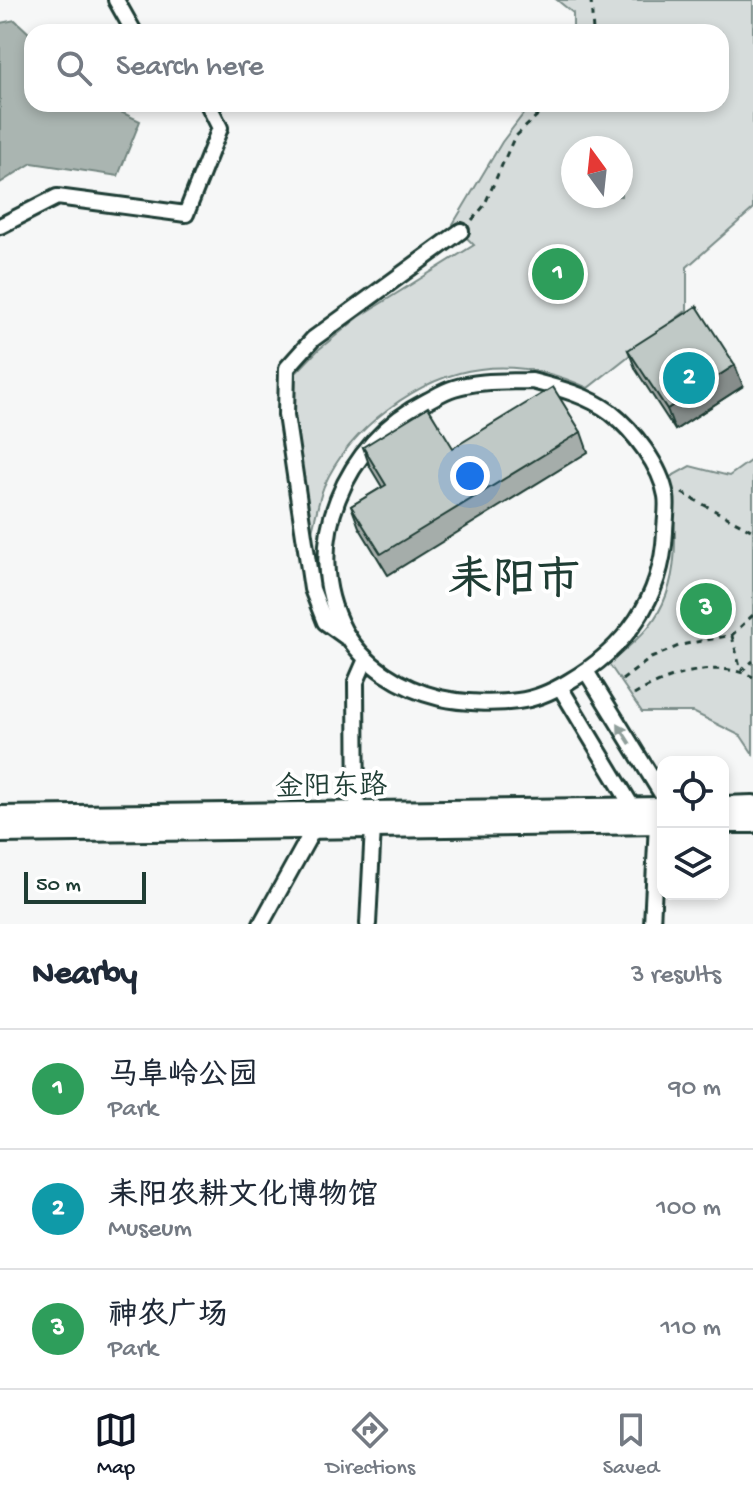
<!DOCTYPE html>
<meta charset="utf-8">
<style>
body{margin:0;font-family:"Gochi Hand","LXGW WenKai TC",sans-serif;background:#f2f2f3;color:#1f2937}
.controls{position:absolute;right:24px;bottom:24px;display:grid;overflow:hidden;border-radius:16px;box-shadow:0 4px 12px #0003}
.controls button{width:72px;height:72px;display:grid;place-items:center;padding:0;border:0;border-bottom:2px solid #e0e1e3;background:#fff;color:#1f2937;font:40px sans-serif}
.compass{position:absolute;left:561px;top:136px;width:72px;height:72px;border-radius:50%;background:#fff;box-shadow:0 4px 12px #0003;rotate:345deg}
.scale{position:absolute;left:24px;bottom:20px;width:122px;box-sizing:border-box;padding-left:8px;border:4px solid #1f3d34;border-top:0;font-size:22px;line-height:28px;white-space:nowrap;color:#1f3d34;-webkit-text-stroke:6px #fff;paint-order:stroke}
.you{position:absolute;left:470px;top:476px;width:28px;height:28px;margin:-20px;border:6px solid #fff;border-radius:50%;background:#1a73e8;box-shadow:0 0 0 12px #1a73e833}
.badge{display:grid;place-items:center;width:52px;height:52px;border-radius:50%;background:#111827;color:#fff;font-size:26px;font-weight:700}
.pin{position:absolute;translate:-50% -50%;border:4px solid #fff;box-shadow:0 2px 8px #0006}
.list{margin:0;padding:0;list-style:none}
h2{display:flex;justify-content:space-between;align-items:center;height:104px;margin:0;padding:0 32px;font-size:34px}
h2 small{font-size:26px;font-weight:400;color:#747a83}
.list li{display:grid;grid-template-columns:52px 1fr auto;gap:24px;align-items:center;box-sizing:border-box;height:120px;padding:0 32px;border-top:2px solid #e0e1e3}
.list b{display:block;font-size:30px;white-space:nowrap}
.list p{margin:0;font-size:26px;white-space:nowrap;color:#747a83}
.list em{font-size:26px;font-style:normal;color:#747a83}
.icon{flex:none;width:44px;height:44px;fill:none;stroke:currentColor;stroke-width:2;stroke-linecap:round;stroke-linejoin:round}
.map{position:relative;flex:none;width:753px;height:924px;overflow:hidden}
.search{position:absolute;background:#fff;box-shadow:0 4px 12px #0003;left:24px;right:24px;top:24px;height:88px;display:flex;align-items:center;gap:20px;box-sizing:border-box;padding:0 28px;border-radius:24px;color:#747a83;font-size:30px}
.sheet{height:464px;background:#fff}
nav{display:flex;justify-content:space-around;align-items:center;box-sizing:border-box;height:112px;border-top:2px solid #e0e1e3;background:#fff;font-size:22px;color:#747a83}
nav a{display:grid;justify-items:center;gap:4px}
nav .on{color:#111827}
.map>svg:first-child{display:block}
</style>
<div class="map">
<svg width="753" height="924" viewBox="0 0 753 924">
<rect width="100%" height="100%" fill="#f6f7f7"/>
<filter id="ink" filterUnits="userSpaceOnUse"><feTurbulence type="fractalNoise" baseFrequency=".0125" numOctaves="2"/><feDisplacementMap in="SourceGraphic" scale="16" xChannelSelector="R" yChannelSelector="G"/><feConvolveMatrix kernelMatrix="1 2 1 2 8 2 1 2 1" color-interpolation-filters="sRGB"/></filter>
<g filter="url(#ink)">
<path fill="#d6dcdb" stroke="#7a8c88" stroke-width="2" fill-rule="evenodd" d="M557,0h196v209l-66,58v43l-99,78c-33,-15 -70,-24 -108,-19 -61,7 -131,60 -156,117 -6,15 -8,32 -13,48l-21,-142 5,-18 23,-24 41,-33 115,-72 -21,-21 49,-82 29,-38h190v-72h-148v-19zM573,148h48v48h-48z
M753,459v295l-12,-18 -48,-24h-51l-33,-48c13,-12 29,-24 40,-38 34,-42 27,-99 21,-149l20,-11 39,10z"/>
<path fill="#aab5b1" stroke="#72857f" stroke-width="2" d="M15,20l17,16v68h72l36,17 -22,55 -86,-13 -32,20v-160z"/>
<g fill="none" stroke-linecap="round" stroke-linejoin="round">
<defs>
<path id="minor" d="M116,0l18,32
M0,226l57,-29 129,17 34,-86 -12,-24
M532,381c27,7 55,14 78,31 23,18 51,54 56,84 2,11 -1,25 -1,36 -3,67 -40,117 -97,150 -15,9 -32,17 -50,19 -24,3 -55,2 -78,-3 -38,-9 -77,-33 -96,-68 -45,-85 1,-188 83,-229 8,-4 17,-10 27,-13 25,-8 52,-6 78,-7z
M346,637l-21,-15 -13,-33 -26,-174 1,-47 26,-29 148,-108
M586,671l77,125
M560,687l73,121
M357,821l-1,-139 10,-23
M261,924l53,-96
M368,924l5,-97
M652,924l5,-101"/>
<path id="secondary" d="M723,807l30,-1
M0,817l663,-9
M723,822h30
M0,832l663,-9"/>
</defs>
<use href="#minor" stroke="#1f3d34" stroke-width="20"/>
<use href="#secondary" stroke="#1f3d34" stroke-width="26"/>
<path stroke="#1f3d34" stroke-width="3" stroke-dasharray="6 6" stroke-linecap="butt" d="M591,0l2,32
M472,220l12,-14 30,-68 35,-34
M682,493l71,38
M732,636l9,35 12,-10
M622,680l29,-22 30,-13 51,-10 21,-20
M634,695c33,-20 82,-36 119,-18"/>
<use href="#minor" stroke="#fff" stroke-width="14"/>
<use href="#secondary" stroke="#fff" stroke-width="20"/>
</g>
<path fill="#a5adaa" stroke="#1f3d34" stroke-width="2" d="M628,350l115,36 -68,44 -39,-60z
M581,432l7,20 -200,123 -29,-48 -8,-21 31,-19 -12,-20 -7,-20 90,1z"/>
<path fill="#868d8b" stroke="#1f3d34" stroke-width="2" d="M735,365l8,21 -68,44 -8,-21z"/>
<path fill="#c0c9c6" stroke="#1f3d34" stroke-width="2" d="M697,306l38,59 -68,44 -39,-59z
M553,387l28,45 -200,122 -30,-48 35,-21 -23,-38 65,-40 25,41z"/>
<defs><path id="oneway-solid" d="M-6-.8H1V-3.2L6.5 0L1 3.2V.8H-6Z" transform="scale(2)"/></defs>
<use fill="#8f9e9a" href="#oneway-solid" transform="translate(624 734) rotate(-122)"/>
</g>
<g text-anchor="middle" stroke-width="8" stroke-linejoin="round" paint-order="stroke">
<g font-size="28" fill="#1f3d34" stroke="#fff">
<text transform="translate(331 784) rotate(-1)" y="10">金阳东路</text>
</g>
<g font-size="44" font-weight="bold" fill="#1f3d34" stroke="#fff">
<text x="514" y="592">耒阳市</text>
</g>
</g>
</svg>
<div class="controls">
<button><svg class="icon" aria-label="locate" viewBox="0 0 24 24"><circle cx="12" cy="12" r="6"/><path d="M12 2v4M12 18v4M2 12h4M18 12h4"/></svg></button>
<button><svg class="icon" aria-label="layers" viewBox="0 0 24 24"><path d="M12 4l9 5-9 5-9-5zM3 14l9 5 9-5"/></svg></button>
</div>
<svg class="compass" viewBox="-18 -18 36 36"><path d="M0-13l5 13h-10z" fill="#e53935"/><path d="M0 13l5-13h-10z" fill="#747a83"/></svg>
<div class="scale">50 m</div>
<div class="you"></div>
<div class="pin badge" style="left:558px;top:274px;background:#2e9e5b">1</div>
<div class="pin badge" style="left:689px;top:378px;background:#0f9aa8">2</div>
<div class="pin badge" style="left:706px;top:609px;background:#2e9e5b">3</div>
<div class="search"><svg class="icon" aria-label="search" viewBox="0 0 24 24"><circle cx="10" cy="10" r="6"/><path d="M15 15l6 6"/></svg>Search here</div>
</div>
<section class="sheet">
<h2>Nearby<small>3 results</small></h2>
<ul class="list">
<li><span class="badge" style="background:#2e9e5b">1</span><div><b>马阜岭公园</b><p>Park</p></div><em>90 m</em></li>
<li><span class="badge" style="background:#0f9aa8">2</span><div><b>耒阳农耕文化博物馆</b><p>Museum</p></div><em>100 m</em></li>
<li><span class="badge" style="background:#2e9e5b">3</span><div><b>神农广场</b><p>Park</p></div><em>110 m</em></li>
</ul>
</section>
<nav>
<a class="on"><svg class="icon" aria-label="map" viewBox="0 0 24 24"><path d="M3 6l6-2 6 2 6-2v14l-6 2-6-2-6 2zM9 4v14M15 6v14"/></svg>Map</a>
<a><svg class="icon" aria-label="directions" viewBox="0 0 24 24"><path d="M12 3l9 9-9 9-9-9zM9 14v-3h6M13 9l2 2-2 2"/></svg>Directions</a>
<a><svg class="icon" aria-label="saved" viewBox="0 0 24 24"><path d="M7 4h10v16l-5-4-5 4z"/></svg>Saved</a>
</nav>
